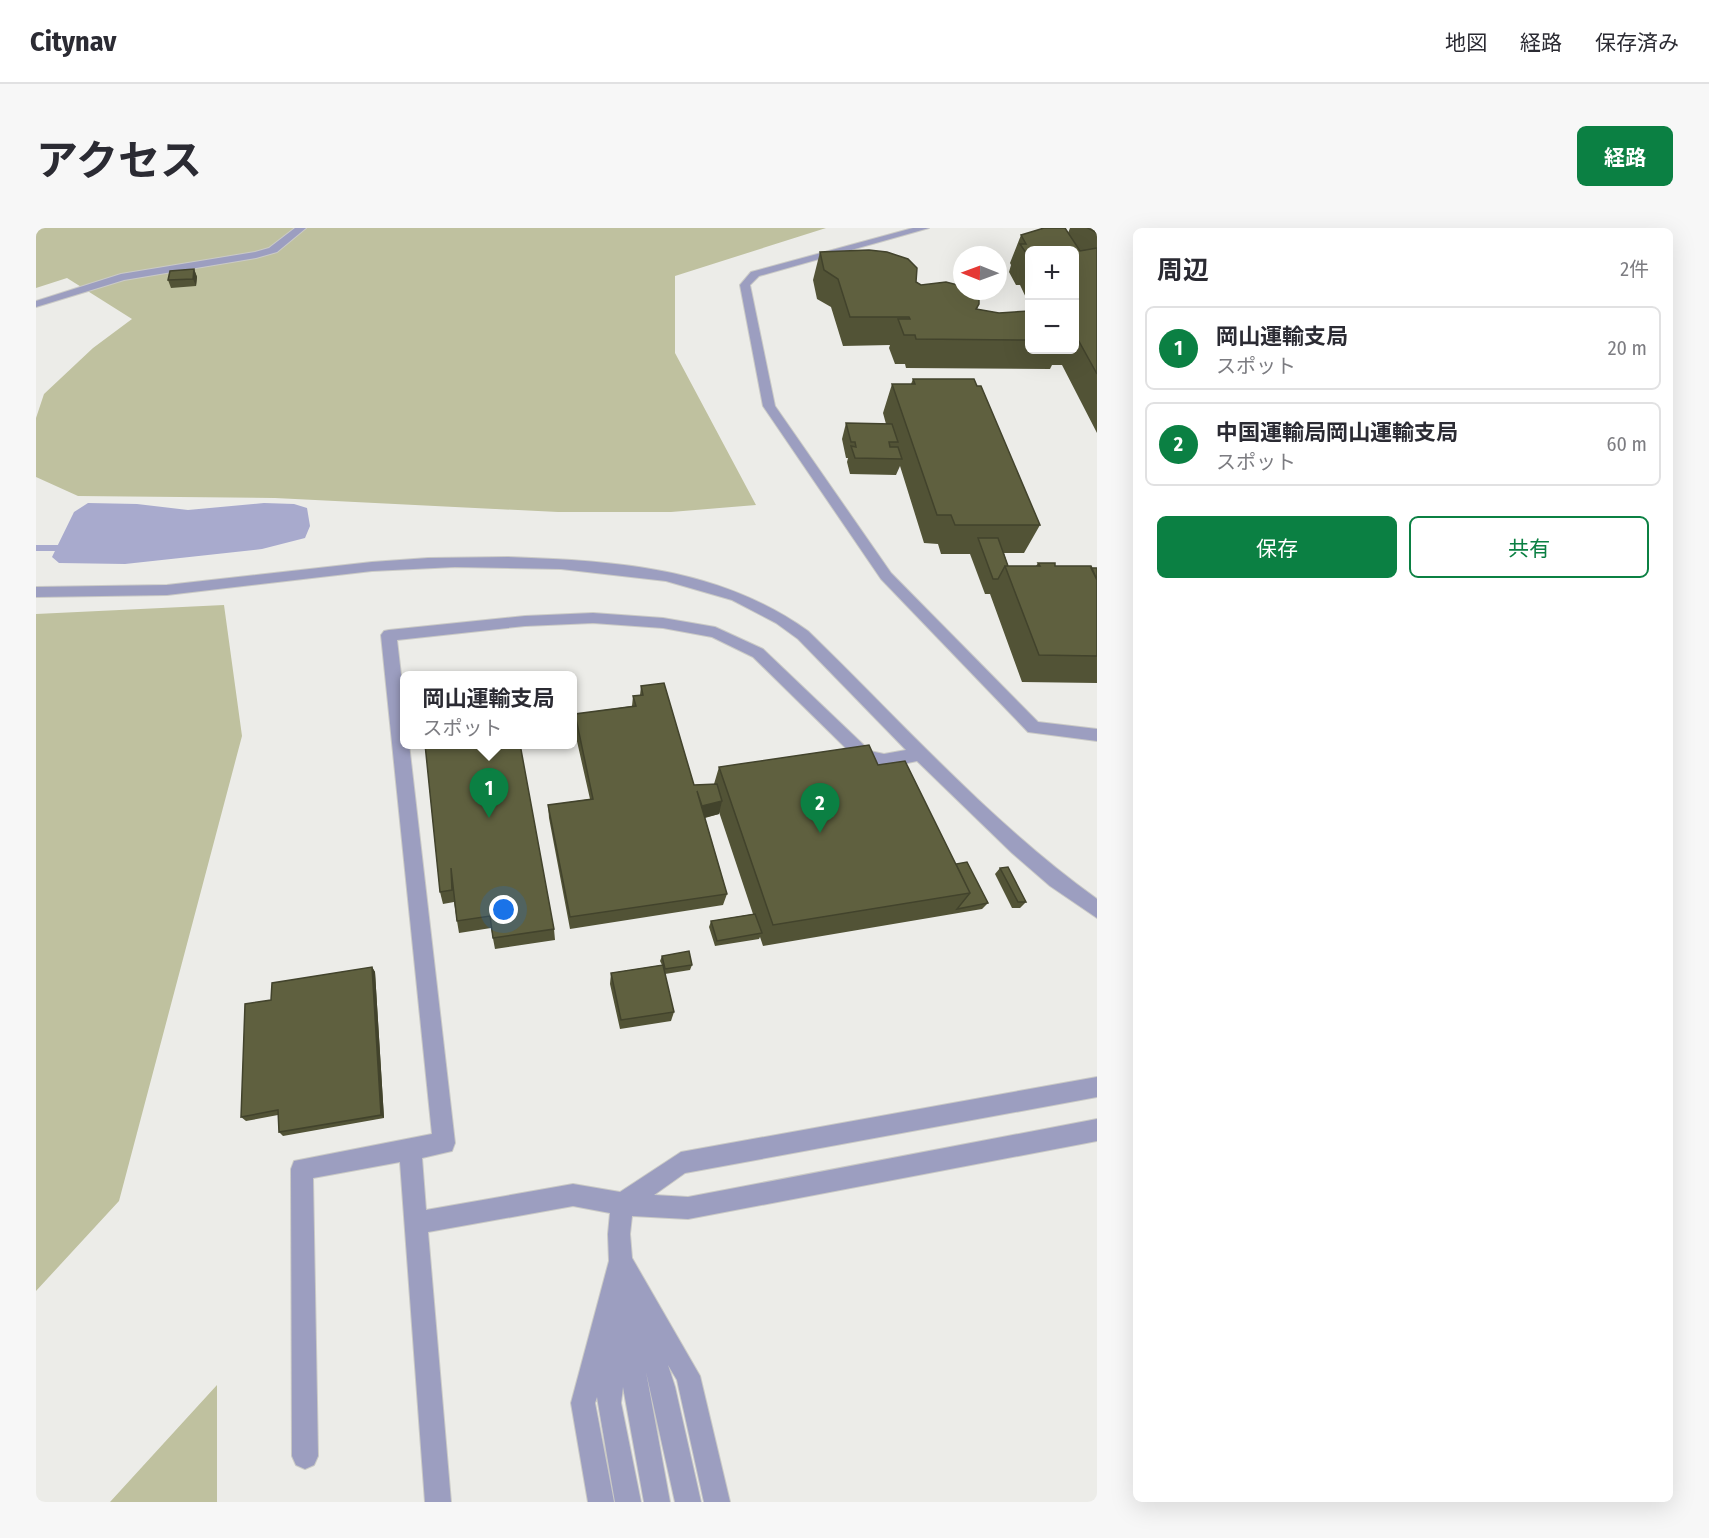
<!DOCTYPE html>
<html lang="ja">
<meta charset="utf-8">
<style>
body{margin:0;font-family:"Fira Sans Condensed","Noto Sans JP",sans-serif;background:#f7f7f7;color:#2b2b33}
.controls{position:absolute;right:18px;top:18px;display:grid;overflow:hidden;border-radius:9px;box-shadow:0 6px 24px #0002}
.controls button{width:54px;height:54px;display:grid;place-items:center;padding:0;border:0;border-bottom:2px solid #e1e1e2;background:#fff;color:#2b2b33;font:30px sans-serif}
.compass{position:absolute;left:917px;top:18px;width:54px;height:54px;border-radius:50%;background:#fff;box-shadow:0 6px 24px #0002;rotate:271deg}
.you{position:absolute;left:468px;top:682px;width:21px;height:21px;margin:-15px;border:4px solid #fff;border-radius:50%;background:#1a73e8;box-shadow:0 0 0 9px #1a73e833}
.badge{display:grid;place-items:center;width:39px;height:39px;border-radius:50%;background:#0b8043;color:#fff;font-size:20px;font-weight:700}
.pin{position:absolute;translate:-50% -50px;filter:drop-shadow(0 2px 3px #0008)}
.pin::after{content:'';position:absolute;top:32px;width:21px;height:18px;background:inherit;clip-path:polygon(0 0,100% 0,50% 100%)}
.popup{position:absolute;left:364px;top:443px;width:177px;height:78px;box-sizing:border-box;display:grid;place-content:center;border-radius:9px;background:#fff;filter:drop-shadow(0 2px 4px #0005);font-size:20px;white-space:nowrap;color:#7c7c81}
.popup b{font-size:22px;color:#2b2b33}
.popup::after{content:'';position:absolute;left:50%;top:100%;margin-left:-12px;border:12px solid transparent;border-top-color:#fff}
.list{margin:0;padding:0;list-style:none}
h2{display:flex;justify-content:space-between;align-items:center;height:78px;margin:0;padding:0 24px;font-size:26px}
h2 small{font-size:20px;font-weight:400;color:#7c7c81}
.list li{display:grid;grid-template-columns:39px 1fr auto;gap:18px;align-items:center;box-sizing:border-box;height:84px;margin:0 12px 12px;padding:0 12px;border:2px solid #e1e1e2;border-radius:9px}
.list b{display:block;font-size:22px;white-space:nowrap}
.list p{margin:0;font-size:20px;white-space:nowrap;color:#7c7c81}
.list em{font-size:20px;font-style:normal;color:#7c7c81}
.actions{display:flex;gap:12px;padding:18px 24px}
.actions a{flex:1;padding:14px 0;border:2px solid #0b8043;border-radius:9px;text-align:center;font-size:21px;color:#0b8043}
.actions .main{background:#0b8043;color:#fff}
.map{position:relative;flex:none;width:1061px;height:1274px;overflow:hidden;border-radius:9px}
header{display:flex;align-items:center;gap:36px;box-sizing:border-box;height:84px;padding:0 30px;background:#fff;border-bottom:2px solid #e1e1e2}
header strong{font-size:28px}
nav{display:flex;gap:33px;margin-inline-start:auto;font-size:21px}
.intro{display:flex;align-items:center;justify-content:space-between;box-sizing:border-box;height:144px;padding:0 36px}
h1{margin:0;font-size:42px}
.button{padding:15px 27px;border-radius:9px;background:#0b8043;color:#fff;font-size:21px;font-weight:700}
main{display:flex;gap:36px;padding:0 36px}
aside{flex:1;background:#fff;border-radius:9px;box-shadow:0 6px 24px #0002}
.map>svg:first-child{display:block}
</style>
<header>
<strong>Citynav</strong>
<nav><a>地図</a><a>経路</a><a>保存済み</a></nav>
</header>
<div class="intro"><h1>アクセス</h1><a class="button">経路</a></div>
<main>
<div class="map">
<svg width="1061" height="1274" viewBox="0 0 1061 1274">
<rect width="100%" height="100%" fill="#ecece8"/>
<path fill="#bfc19f" d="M0,0h790l-151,48v77l81,152 -85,7h-113l-283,-14 -197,-2 -42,-19v-59l8,-24 49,-46 39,-29 -65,-41 -31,10z
M188,377l18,131 -123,465 -83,90v-677z
M181,1157v117h-107z"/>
<path fill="#a8aacd" d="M52,275l49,1 51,6 76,-7 30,1 13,4 3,18 -5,12 -43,11 -137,15 -66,-1 -7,-6 22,-45z"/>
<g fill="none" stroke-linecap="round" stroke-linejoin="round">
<path fill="#a8aacd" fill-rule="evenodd" d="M0,317h33l4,3 -4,3h-33z"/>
<defs>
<path id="minor" d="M259,0h11l-29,24 -21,6 -132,22 -88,27v-6l85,-27 134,-22 14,-4z
M877,0h16l-170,48 -9,9 25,121 116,167 147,149 59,7v12l-69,-9 -147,-153 -118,-173 -23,-121 11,-13z
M472,329c108,4 210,10 300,74 95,92 182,191 289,268v19l-47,-32 -38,-33 -95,-92 -33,7 -25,-7 -106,-104 -41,-20 -49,-9 -70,-5 -68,3 -128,14 8,69v35h4l46,399 -3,8 -30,7 4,52 147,-26 47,8 61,-40 416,-75v20l-412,76 -31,22 34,2 409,-78v22l-409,78 -56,-3 -2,18 2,24 68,118 30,126h-26l-27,-122 -9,-15 7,22 26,115h-26l-29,-130 24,130h-26l-21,-115 -2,16 20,99h-26l-18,-105 -2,6 19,99h-26l-17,-99 38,-142 -1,-27 2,-21 -37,-7 -145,26 23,270h-26l-25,-340 -87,16 5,278 -4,9 -9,4 -9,-4 -4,-9 -1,-287 3,-8 138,-27 -51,-499 3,-4 5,-1 136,-14 68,-3 70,5 52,9 48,22 107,102 14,3 22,-4 -108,-111 -22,-16 -44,-23 -66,-19 -105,-12 -106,-2 -83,4 -205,24 -131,2v-10l131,-2 205,-23 56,-4z"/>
</defs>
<use href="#minor" stroke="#cacac6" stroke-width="2"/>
<use href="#minor" fill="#9c9ec0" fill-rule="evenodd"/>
</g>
<path fill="#525336" d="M1034,0h27v205l-35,-68h-10l-2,4 -144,-1 -1,-4h-10l-6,-16 1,-3 -47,1 -12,-39 -14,-8 -4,-19 7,-28 96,30 5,3 58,19 -2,5 22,4 30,-2v39h45v-100h-45v54l-9,-19h-4l-7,-13 2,-7 -1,-2 11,-28 47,-2z
M158,41l3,8 -1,9 -25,2 -3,-8z
M877,151l127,146 -16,28h-20l4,13h28l2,-3 17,3 42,2v115l-75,-1 -32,-88h-5l-15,-40h-29l-3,-10 -14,-1 -24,-77 -4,9 -46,-1 -3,-12 1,-4h-2l-4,-19 4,-16 40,1 -3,-11 9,-29h19z
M605,458l53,99 20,-1 5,-17 159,-2 78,99 32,39 -6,6 -219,37 -3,-9 -1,2 -44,7 -6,-19 2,-6 42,-7 -34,-102v2l-14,4 22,76 -4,11 -153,24 -21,-111 -1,-13 42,-6 -16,-71 1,-14 57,-8 1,-10 7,-1z
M389,516l129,185 1,11 -60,9 -4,-21 -32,5 -2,-12 -3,-19 -11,2 -3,-12z
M964,640l26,34 -6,6h-8l-17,-34z
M626,728l30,9 -2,5 -25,4 9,38 -3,9 -51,8 -10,-45 1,-11 51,-8 -2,-4z
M336,739l3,5 9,146 -101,18 -4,-4 -1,-17 -32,6 -5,-4 30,-117z"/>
<path fill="#42432c" d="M158,41l3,8 -1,9 -3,-7z
M686,573l-3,13 -20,5 3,-13z
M336,739l3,5 9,146 -3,-3z"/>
<path fill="#5f603f" stroke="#42432c" stroke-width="1.5" d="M1008,0h21l15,23 17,-3v126l-21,-38h-2v-86h-45v7l-1,-1 -8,-12h6l-5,-9z
M1052,0h9v5z
M833,22l18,2 21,7 9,9 -1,14 5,3 25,-3 16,4v5h7l10,8v5l-3,5 23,4 30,-2v29l-113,-1 -1,-4h-11l-6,-16h12l-1,-2h-59l-12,-38 -14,-9 -4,-18z
M158,41l-1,10 -25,1 2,-9z
M877,151h61l3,7h4l59,139h-85l-4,-10h-14l-45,-131h23z
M810,195l46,1 6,18h-9l1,5h8l4,12 -47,-1 -4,-12 5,1 -1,-5h-4z
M942,310h20l10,28h-3l-7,13h-5z
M1002,335h17v3h36l6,14v76l-58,-1 -34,-89h35z
M1055,340h6v8l-1,2z
M628,455l30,102 23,-1 5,17 -20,5 -5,-15 30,103 -157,23 -22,-112 45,-6 -18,-85 61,-8 -3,-10 10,-1 -2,-9z
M389,516h95l34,185 -61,9 -3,-22 -33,5 -6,-53 1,22 -12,2z
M833,517l9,20 27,-4 65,132 -197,32 -54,-158z
M931,634l21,41 -31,6 13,-16 -14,-29z
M972,639l18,35h-8l-18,-34z
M719,686l7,19 -45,8 -6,-20z
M653,723l3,14 -27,4 -3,-13z
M627,737l11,47 -53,8 -10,-47z
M336,739l9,148 -102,17 -1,-22 -37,7 4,-113 26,-4 1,-17z"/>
</svg>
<div class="controls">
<button>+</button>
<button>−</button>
</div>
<svg class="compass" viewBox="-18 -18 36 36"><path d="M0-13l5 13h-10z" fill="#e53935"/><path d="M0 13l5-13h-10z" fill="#7c7c81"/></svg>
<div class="you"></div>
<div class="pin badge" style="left:453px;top:590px">1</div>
<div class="popup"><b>岡山運輸支局</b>スポット</div>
<div class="pin badge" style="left:784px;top:605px">2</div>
</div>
<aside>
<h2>周辺<small>2件</small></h2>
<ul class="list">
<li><span class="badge">1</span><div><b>岡山運輸支局</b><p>スポット</p></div><em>20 m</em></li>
<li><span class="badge">2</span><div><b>中国運輸局岡山運輸支局</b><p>スポット</p></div><em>60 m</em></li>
</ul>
<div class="actions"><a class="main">保存</a><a>共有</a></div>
</aside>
</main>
